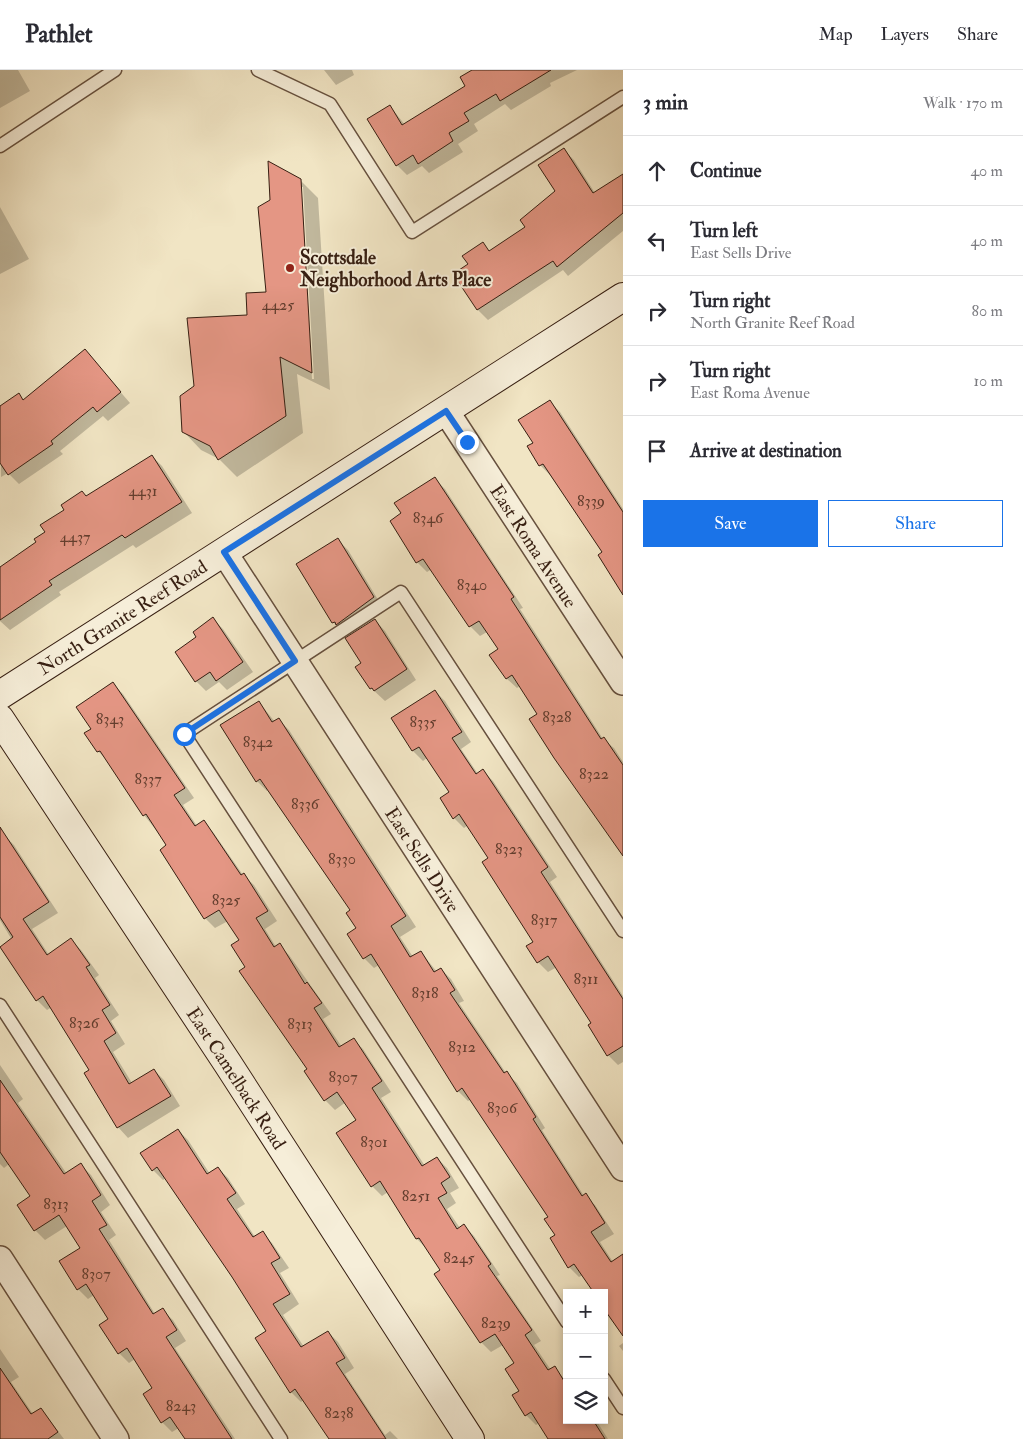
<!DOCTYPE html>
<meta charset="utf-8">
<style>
body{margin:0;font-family:"IM FELL Double Pica",serif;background:#f2f2f3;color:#2b2b33}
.controls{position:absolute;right:15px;bottom:15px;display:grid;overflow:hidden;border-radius:0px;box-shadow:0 2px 8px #0003}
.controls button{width:45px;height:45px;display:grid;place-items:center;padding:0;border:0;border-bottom:1px solid #e1e1e2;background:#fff;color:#2b2b33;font:25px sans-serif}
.stop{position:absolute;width:15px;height:15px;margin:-11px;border:4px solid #1a73e8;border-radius:50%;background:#fff}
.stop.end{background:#1a73e8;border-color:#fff;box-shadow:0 1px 5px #0008}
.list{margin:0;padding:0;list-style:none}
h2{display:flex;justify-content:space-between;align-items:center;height:65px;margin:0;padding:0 20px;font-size:21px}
h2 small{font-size:16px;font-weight:400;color:#7c7c81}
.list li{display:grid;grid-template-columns:32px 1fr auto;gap:15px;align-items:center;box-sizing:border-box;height:70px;padding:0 20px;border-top:1px solid #e1e1e2}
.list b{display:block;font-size:19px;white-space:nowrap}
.list p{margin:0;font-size:16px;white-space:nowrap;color:#7c7c81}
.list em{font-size:16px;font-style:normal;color:#7c7c81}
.actions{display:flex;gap:10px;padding:15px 20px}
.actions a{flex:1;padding:11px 0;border:1px solid #1a73e8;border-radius:0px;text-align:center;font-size:18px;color:#1a73e8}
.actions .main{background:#1a73e8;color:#fff}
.icon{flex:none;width:28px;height:28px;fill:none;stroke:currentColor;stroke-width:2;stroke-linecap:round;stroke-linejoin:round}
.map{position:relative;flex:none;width:623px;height:1369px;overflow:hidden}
header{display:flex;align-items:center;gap:30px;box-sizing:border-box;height:70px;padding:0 25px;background:#fff;border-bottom:1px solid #e1e1e2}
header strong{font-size:24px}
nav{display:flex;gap:28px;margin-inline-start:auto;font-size:18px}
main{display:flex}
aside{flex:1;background:#fff}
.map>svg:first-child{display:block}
</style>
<header>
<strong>Pathlet</strong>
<nav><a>Map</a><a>Layers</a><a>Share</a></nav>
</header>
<main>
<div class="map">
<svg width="623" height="1369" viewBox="0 0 623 1369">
<rect width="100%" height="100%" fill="#f1e5c4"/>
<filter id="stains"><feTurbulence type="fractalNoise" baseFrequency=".004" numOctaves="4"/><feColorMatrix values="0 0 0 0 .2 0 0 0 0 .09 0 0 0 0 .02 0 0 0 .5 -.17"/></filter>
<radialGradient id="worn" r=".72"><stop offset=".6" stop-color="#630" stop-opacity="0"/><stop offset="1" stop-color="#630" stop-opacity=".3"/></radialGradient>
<path fill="#0003" fill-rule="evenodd" d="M0,0h18l12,21 -30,17z
M324,0h28l2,5 -18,10z
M475,0h102l-27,13 1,3 -40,24 -6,-6 -31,20 4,7 -20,13 5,8 -34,21 -7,-7 -15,9 -10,-10 -7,-59 15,19 62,-39z
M564,80l10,10 21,33 28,-18v56l-55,45 -5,-6 -75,50 -10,-10 -23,-36 15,-9 12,-21 8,8 37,-25 30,-35z
M300,110l18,18 12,192 -33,-16 6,59 -66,44 -18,-18 -18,-9 -18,-19 12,-44 72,-94zM300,117h3l11,192h-2z
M0,137l29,52 -29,15z
M85,281l45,52 -22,18 -5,-5 -43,35 3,3 -44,30 -11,-11 -7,4 -1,-69 19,-13 5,5z
M550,332l10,10 63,97v80l-19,-36 -54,-78 -10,-10 -6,-22z
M152,386l10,10 30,47 -56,35 -3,-3 -74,47 2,3 -51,35 -10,-9v-52l38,-26 28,-33z
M435,409l10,10 78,119 -3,1 83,130 11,9 9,14v93l-92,-136 7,-5 -18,-28 -3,2 -11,-10 -7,-29 -12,-17 -7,4 -10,-10 -38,-57 -5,3 -10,-10 -14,-48z
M338,470l10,10 35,58 -40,24 -10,-10z
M213,549l10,10 30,43 -26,18 -8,-8 -13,9 -10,-10 2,-43z
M375,550l10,11 31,49 -31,21 -14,-13 -9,-24z
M113,614l10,10 71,104 -11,7 14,21 6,-4 10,10 30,43 11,10 23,36 -12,8 11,18 3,-2 10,10 42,59 -8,5 19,28 11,-8 10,10 28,43 -10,6 44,68 12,-8 10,10 12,20 -9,5 6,10 -9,6 13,19 4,-2 10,10 26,39 -3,1 44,65 -7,4 17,25 3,-2 13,14v38h29l12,19h-59l-10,-16 -3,2 -10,-10 -10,-52 -13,-18 -12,7 -10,-10 -46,-68 7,-4 -15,-21 -10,-10 -29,-47 -6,4 -10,-10 -14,-65 -12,-19 -11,8 -10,-10 -79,-133 -5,-26 -13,-20 -13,7 -10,-10 -37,-73 -24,-30 -36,-54 -10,-10 -5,-22z
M435,621l10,10 26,41 -10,7 17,25 5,-3 10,10 64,96 -7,5 73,114v66l-5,3 -10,-10 -16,-31 -35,-57 -9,5 -10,-10 -3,-20 -45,-84 -22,-33 -4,3 -10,-10 -4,-26 -23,-34 -4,3 -10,-10z
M259,632l16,20 4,-2 10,10 127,197 -16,10 13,20 8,-5 16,20 4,-3 10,10 13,22 -5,2 47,70 11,10 28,45 -3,2 42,66 11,9 19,29 -14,8 13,20 10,-7v79l-19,-41 -21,-18 -4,2 -10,-10 -20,-50 -78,-118 -3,2 -10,-10 -79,-126 -5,3 -10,-10 -12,-48 -83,-121 -2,2 -10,-10z
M4,765l10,10 44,68 -26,16 17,26 22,-15 10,10 18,25 -4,3 24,37 -8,6 14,23 -12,8 19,31 22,-13 10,10 16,26 -52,32 -10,-11 -32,-54 5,-3 -39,-63 -5,3 -10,-10 -25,-60 -12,-20v-83z
M0,995l23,34 -5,4 49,71 14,-9 10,10 19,30 -9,7 15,23 -7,5 46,74 7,-4 11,10 13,21 -11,7 60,91h-49l-7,-11 -7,4 -10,-10 -8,-33 -19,-30 -6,4 -10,-10 -10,-33 -15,-25 -6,4 -10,-10 -17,-28 21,-13 -15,-22 -22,14 -10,-10 -3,-33 -23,-33 -5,4 -4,-4z
M178,1060l10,10 22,34 8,-6 10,10 17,26 -8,5 18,28 7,-4 10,10 17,25 -9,5 19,31 -16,11 21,32 24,-15 10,10 16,26 -9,6 40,61 5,-4 8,8h-67l-27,-39 -3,2 -10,-10 -24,-61 -34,-55 -67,-98 -3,2 -10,-10z
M623,1273v8l-4,-5z
M0,1279l19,28 -8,5 22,32 8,-5 23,30h-60l-4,-6z"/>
<path fill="#e49684" stroke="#371f12" d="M472,0h79l-51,31 -4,-7 -32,19 5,8 -20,12 4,8 -35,23 -5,-9 -17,11 -29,-47 23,-14 12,20 63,-39 -5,-9z
M564,78l29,45 30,-19v39l-66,54 -4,-6 -76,49 -24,-36 15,-10 -6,-8 21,-14 6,9 36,-24 -5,-7 35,-29 -17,-26z
M268,91l33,18 11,194 -32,-16 6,59 -68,44 -8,-14 -28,-14 -2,-36 14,-10 -7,-68 60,-3 -1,-22 20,-1 -8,-85 12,-7z
M85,279l36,43 -24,20 -4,-5 -42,34 2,3 -45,31 -8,-12v-57l19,-13 4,7z
M550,330l73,112v83l-25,-40 4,-3 -59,-88 -4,2 -12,-20 6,-3 -15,-23z
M152,385l30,47 -57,36 -3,-3 -73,46 3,4 -52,35v-53l36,-25 -2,-3 11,-7 -5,-7 24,-15 -3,-5 21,-14 4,5z
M435,407l79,120 -3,2 90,140 3,-2 19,28v91l-69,-98 -25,-39 8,-5 -25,-39 -6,4 -17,-24 9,-6 -19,-28 -10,6 -46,-68 -7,4 -26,-42 11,-8 -7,-10z
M338,468l36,59 -38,28 -1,-3 -3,1 -36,-59z
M213,547l30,45 -27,19 -6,-9 -15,10 -20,-30 21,-15 -3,-5z
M375,549l32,50 -33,22 -2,-3 -2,1 -15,-22 6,-4 -16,-25z
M113,612l72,106 -11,7 21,31 9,-6 37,55 3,-2 24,38 -12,7 18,29 6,-4 25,41 2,-2 15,21 -8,5 25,39 15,-9 28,43 -10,7 50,78 15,-9 13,20 -9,6 6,10 -9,5 19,31 7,-5 27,40 -3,2 44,64 -7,5 23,35 7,-4 12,20v34h26l12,19h-57l-17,-27 -6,4 -13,-21 7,-4 -14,-22 9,-6 -19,-29 -15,9 -46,-69 6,-4 -21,-32 -3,1 -36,-58 -9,6 -35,-54 20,-13 -19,-28 -13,9 -20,-30 3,-2 -68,-98 6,-4 -14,-22 8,-5 -20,-30 -15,9 -44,-69 6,-5 -20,-31 -3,2 -43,-65 -3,1 -13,-19 7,-4 -15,-22z
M435,620l27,42 -10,6 24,36 7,-5 65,98 -7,5 82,127v47l-16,10 -19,-31 3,-2 -43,-67 -11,7 -11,-17 7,-4 -51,-80 6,-4 -29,-44 -6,5 -13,-21 9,-6 -30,-45 -7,4 -21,-33z
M259,631l13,21 7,-4 127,198 -15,10 19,31 11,-6 13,21 7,-4 14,22 -5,3 54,80 3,-2 29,46 -3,2 49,77 4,-3 19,30 -14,9 20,30 12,-8v82l-19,-27v-16h-10l-20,-29 -6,4 -18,-30 5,-3 -11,-16 4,-2 -86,-129 -5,4 -86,-138 -8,5 -16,-25 9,-6 -10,-15 4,-3 -90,-131 -4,3 -36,-57z
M0,757l49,75 -26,17 24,36 24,-17 19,27 -4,2 24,38 -8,5 14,23 -12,8 25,43 25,-15 17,27 -54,32 -33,-55 5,-3 -46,-74 -7,5 -36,-54 13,-10 -13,-20z
M0,1010l64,94 17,-11 20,32 -9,6 15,24 -8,4 54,85 10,-6 14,22 -11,7 66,102h-47l-15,-22 -9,6 -18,-29 9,-6 -25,-40 -9,6 -19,-29 9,-6 -22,-35 -9,6 -18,-29 21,-13 -21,-33 -25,16 -17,-26 13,-9 -30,-44z
M178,1059l29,45 11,-7 18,26 -9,6 26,38 10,-6 17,27 -9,5 19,31 -17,10 28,43 27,-16 17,27 -9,5 50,76h-57l-34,-50 -5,4 -35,-55 11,-7 -34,-54 -75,-110 -5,4 -12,-18z
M0,1298l31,46 10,-6 17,24 -10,7h-48z"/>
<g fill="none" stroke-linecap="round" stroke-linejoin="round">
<defs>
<path id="lane" d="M258,0l72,34 82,128 211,-135
M0,76l115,-76
M0,935l281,434
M567,1252l-383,-588 217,-142 222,339
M604,1309l19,29"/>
<g id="street">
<path id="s1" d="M446,341l177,271"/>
<path id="s2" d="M224,482l399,616"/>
<path d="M0,1189l116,180"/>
</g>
<g id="secondary">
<path id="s3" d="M0,625l623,-398"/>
<path id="s4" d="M0,649l228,345 242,375"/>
</g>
</defs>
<use href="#lane" stroke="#66503e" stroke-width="15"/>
<use href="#street" stroke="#66503e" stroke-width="28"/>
<use href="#secondary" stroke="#371f12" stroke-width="30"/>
<use href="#lane" stroke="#f6eed9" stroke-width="12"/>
<use href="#street" stroke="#f6eed9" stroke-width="25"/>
<use href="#secondary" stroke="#f6eed9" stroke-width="28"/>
</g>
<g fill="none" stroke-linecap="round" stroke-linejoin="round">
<path stroke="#1a73e8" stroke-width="6" d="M184,664l111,-73 -71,-109 222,-141 21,31"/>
</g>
<circle fill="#8f2418" stroke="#f6eed9" stroke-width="2" cx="290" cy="198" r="5"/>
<g text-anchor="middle" stroke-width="4" stroke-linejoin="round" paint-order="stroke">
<g font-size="16" fill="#623d2e">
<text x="278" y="240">4425</text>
<text x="143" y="426">4431</text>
<text x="591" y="436">8339</text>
<text x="428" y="453">8346</text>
<text x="75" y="472">4437</text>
<text x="472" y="520">8340</text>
<text x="557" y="652">8328</text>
<text x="110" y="654">8343</text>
<text x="423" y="657">8335</text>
<text x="258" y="677">8342</text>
<text x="594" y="709">8322</text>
<text x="148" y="714">8337</text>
<text x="305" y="739">8336</text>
<text x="509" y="784">8323</text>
<text x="342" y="794">8330</text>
<text x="226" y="835">8325</text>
<text x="544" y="855">8317</text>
<text x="586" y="914">8311</text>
<text x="425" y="928">8318</text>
<text x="84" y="958">8326</text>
<text x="300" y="959">8313</text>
<text x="462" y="982">8312</text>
<text x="343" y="1012">8307</text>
<text x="502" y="1043">8306</text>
<text x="374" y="1077">8301</text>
<text x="416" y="1131">8251</text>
<text x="56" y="1139">8313</text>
<text x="459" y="1193">8245</text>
<text x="96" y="1209">8307</text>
<text x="496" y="1258">8239</text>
<text x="181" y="1341">8243</text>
<text x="339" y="1348">8238</text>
</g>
<g font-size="19" font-weight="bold" fill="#371f12" stroke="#f6eed9" text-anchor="start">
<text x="300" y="194">Scottsdale<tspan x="300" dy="22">Neighborhood Arts Place</tspan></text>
</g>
<g font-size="19" fill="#371f12" stroke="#f6eed9">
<text dy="7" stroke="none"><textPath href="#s1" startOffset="161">East Roma Avenue</textPath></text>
<text dy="7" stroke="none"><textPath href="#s3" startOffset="145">North Granite Reef Road</textPath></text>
<text dy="7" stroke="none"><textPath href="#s2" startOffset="366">East Sells Drive</textPath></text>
<text dy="7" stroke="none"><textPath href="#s4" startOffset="430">East Camelback Road</textPath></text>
</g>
</g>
<rect width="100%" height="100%" filter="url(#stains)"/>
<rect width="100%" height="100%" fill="url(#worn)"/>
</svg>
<div class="controls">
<button>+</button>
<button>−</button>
<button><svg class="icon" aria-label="layers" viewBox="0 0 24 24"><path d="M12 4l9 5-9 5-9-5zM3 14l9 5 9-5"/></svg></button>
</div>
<div class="stop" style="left:184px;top:664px"></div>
<div class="stop end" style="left:467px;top:372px"></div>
</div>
<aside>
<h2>3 min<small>Walk · 170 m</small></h2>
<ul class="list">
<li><svg class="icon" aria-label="ahead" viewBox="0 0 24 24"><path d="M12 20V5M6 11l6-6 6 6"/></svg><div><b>Continue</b></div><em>40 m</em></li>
<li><svg class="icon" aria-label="left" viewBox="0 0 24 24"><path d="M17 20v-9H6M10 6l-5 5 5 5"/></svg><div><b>Turn left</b><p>East Sells Drive</p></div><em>40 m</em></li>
<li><svg class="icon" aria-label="right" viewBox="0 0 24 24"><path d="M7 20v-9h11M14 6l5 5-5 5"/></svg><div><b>Turn right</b><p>North Granite Reef Road</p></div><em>80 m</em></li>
<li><svg class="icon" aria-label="right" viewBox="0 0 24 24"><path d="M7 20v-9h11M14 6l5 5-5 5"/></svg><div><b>Turn right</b><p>East Roma Avenue</p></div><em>10 m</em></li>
<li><svg class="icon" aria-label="arrive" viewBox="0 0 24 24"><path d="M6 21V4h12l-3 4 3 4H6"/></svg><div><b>Arrive at destination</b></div></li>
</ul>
<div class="actions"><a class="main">Save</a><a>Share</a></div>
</aside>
</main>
